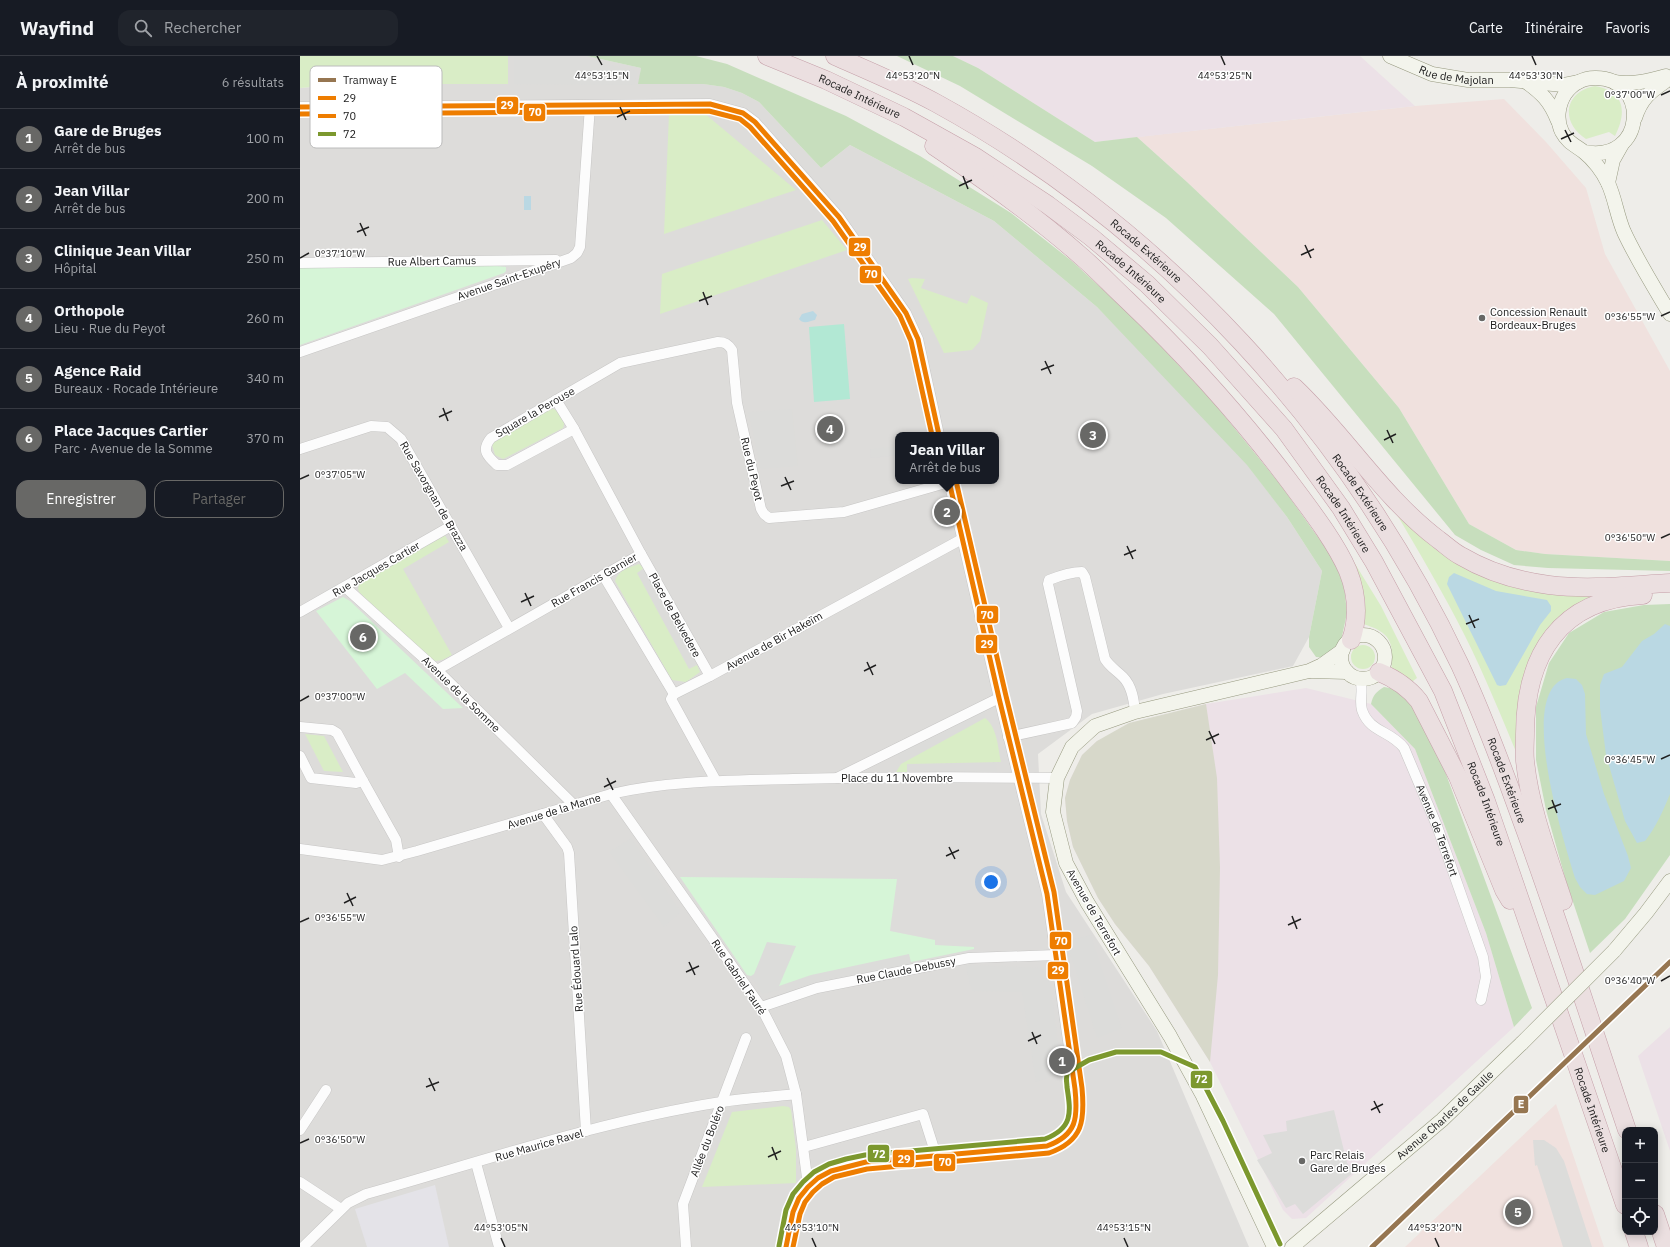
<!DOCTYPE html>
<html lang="fr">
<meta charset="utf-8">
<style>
body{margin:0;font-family:"IBM Plex Sans",sans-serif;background:#20242c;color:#f1f3f6}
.controls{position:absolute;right:12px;bottom:12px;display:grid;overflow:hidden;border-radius:8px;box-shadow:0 2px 10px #0003}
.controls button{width:36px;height:36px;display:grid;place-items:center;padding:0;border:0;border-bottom:1px solid #363941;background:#171b24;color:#f1f3f6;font:20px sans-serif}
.you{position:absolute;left:691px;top:826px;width:14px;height:14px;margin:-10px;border:3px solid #fff;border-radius:50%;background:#1a73e8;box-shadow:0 0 0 6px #1a73e833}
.badge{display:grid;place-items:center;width:26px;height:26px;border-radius:50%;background:#686866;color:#fff;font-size:13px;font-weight:700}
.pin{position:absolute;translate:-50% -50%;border:2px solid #fff;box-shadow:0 1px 4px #0006}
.popup{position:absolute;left:595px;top:376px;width:104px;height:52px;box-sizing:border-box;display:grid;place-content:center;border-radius:8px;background:#171b24;filter:drop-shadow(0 1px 3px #0005);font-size:13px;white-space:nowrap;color:#9ea1a6}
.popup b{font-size:15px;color:#f1f3f6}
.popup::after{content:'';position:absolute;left:50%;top:100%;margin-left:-8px;border:8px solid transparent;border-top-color:#171b24}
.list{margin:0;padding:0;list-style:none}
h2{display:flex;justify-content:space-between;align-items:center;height:52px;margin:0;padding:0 16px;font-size:17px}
h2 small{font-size:13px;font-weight:400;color:#9ea1a6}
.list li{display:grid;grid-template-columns:26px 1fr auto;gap:12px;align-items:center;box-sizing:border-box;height:60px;padding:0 16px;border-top:1px solid #363941}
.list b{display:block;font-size:15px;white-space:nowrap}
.list p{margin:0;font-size:13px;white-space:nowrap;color:#9ea1a6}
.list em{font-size:13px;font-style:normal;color:#9ea1a6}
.actions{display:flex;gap:8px;padding:12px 16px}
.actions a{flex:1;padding:9px 0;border:1px solid #686866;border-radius:12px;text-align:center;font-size:14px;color:#686866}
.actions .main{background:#686866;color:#fff}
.icon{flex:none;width:22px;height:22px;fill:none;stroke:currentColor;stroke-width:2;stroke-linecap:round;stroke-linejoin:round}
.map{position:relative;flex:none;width:1370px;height:1191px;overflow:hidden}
header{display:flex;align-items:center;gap:24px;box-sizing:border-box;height:56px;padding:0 20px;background:#171b24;border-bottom:1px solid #363941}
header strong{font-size:19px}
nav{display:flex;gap:22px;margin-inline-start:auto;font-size:14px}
.search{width:280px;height:36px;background:#20242c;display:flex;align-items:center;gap:10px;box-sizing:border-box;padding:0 14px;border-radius:12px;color:#9ea1a6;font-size:15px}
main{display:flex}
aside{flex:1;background:#171b24}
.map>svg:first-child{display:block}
</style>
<header>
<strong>Wayfind</strong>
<div class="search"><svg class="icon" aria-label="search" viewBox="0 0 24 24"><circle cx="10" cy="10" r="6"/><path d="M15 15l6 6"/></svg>Rechercher</div>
<nav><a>Carte</a><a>Itinéraire</a><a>Favoris</a></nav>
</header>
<main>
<aside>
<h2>À proximité<small>6 résultats</small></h2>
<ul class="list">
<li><span class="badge">1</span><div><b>Gare de Bruges</b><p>Arrêt de bus</p></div><em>100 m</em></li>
<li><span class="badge">2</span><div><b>Jean Villar</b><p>Arrêt de bus</p></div><em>200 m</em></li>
<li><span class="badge">3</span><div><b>Clinique Jean Villar</b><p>Hôpital</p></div><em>250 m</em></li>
<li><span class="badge">4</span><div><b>Orthopole</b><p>Lieu · Rue du Peyot</p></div><em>260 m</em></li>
<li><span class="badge">5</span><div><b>Agence Raid</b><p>Bureaux · Rocade Intérieure</p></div><em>340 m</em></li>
<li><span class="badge">6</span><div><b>Place Jacques Cartier</b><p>Parc · Avenue de la Somme</p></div><em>370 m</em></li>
</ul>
<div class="actions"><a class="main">Enregistrer</a><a>Partager</a></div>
</aside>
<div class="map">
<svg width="1370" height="1191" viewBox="0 0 1370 1191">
<rect width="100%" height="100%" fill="#eeede9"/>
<path fill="#dddcda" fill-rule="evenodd" d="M208,0h79l54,12 -2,16h64l21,3 18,6 17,9 62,66 29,-23 144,76 103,86 50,51 100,106 40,53 35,54 -13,66 -16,29 -130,28 -71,20 -54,40 3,60 25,78 91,139 92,216h-949v-1159l48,-4h160zM598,379h98v46h-98z"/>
<path fill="#f0e1de" d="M1204,43l42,43 40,46 19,66 65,117v190l-125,-7 -29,-4 -47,-26 -70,-116 -101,-121 -111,-105 -50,-45 278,-31z
M1256,1048l48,143h-199z"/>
<path fill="#ece1e7" d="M653,0h407l55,50 -320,36 -117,-74z
M1006,632l65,16 44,45 71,184 28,94 -208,191 -14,1 -9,-9 -73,-148 -61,-96 -34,-42 -17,-26 -25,-51 -6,-26 -2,-23 5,-18 12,-25 15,-14 90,-32 19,-5z
M1370,971v124l-32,-95z"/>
<path fill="#dcdcda" d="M214,0h60l63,15 -2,14 -121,-1z
M492,353l6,57 -37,3 -13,-57z
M598,390v9l-27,3 -1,-9z
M347,510l55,96 -13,7 -52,-97z
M685,648v14l-84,46 -5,-16z
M696,706l2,16 -91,1v-15z
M331,782l50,74 -17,15 -55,-75z
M791,879l31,93 -25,10 -31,-97z
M467,886l29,4 -17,44 -17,4 -11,-18 3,-2z
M609,898l2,10 -93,20 -30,9 -3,-9 26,-9z
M665,909l76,3 9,15 12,88 -14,7 -12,4 -14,-90 -50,-1z
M1034,1054l13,53 7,9 -51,42 -8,-10 -9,4 -29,-48 15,-7 -9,-18 24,-4 -1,-10z
M1233,1084h11l12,8 8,13 28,86h-29l-26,-82 -2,1z"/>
<path fill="#d7d8ca" d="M906,648l11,74 3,90 -2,107 -8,87 -61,-96 -34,-42 -17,-26 -25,-51 -6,-26 -2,-23 5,-18 12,-25 15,-14 32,-18z"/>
<path fill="#d9edc6" d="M0,0h208v28h-160l-48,4z
M1295,30c30,5 32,26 20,50l-6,-4 -23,7c-26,-17 -22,-47 9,-53z
M404,57l92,77 -132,44 5,-120z
M522,164l25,30 -187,64 2,-40z
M612,222l13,1 -4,9 46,16 4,-9 17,8 -8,38 -8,9 -28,3 -36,-74z
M252,352l8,5 5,8 -2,7 -60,31 -8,-4 -3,-10 2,-7z
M1096,457l39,36 32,20 137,24 -31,13 -23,20 -16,25 -13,34 -3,31 1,43c-17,-41 -34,-83 -54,-123 -21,-42 -45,-82 -69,-123z
M144,478l5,8 -46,27 49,86 -10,5 -7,1 -4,-1 -72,-68 -1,-3 1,-5z
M1049,498l32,52 36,72 -8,6 -18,-11c3,-29 2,-40 -28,-49z
M339,508l5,4 -7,5 52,96 8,-4 3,7 -14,10 -14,-2 -57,-99c3,-11 15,-14 24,-17z
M1051 601a12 12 0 1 1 24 0a12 12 0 1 1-24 0Z
M685,662c12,9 13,29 16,44l-94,2v8h-11l5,-8z
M5,678l19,2 19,36 -19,-1z
M483,1050l6,1 2,3 5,39v34l-94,4 30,-75z"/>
<path fill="#c7debd" d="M287,0h109l31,8 119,52 74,40 91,57 62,49 68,63 73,78 66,81 52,73 12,28 3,28 -6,28 -13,17 -12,-1 -7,-10v-10l13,-66 -35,-54 -40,-52 -150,-158 -103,-86 -144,-76 -29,23 -62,-66 -17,-9 -18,-6 -21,-3h-65l3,-16z
M597,0h56l25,12 117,74 42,-5 50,45 111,105 101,121 70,116 47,26 29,4 125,7v10l-122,-3 -34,-3 -33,-15 -26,-15 -181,-221 -108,-96 -74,-52 -132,-80z
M1370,548v251l-45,64 -35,34 -24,-72 -20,-71 -10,-50v-53l13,-44 20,-30 35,-21 40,-7z
M1084,631l17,3 13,14 22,43 96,261 -18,19 -28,-94 -71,-184 -44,-45c2,-9 5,-12 13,-17z"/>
<path fill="#d6f5d7" d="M197,210l9,1v4l-2,2 -204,72v-77z
M43,541l7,4 113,107 -20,1 -38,-36 -28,16 -61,-78z
M380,821l217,2 -7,52 45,9v5l39,2v2l-63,13 -2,-8 -98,21 -32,11 17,-40 -29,-4 -13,32 -3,2 -4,-1z"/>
<path fill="#b2e8d4" d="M544,268l6,75 -36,3 -5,-75z"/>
<path fill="#e4e3e8" d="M135,1129l14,62h-82l-12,-38z"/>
<path fill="#bad8e3" d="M224,140h7v14h-7z
M513,255l4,4 -2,5c-5,1 -12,5 -16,-1l3,-5z
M1154,517l42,18 51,9 4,6v5l-11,14 -34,60 -6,1 -3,-1 -50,-101 2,-7z
M1365,568l5,2v168c-7,17 -14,33 -25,47l-8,2 -12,-22 -19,-66 -6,-47v-23l4,-11 18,-7 20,-26 12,-7z
M1267,622l9,1 6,6 3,9 1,40 18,60 24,62 3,12 -7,13 -29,14 -8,-1 -7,-7 -5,-9c-10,-33 -60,-188 -8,-200z"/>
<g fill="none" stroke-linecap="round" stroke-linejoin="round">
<defs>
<g id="street">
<path d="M0,51l410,-3 33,9 12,9 84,95 67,96 12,26 21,96"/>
<path d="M0,207l256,-3"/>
<path d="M0,296l271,-94 6,-5 3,-6 10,-141"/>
<path d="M274,373l-67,36h-10c-10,-9 -16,-15 -6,-27l129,-75 98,-21c7,0 10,2 14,8l5,53 24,106 3,5 5,4 75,-6 105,-30"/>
<path d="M0,393l71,-23 16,1 14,12 108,189"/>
<path d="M341,498l69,122"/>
<path d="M303,519l71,119"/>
<path d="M45,531l92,83 137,135"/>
<path d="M0,556l151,-86"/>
<path d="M137,614l204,-116 -67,-125 -18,-29"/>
<path id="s1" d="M1060,623c4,10 -1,21 2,31 8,23 28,20 42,38l33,78 46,131 3,20 -5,23"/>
<path d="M0,671l32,3 5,3 26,48 -7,2 -45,-5 -11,-22"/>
<path d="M708,681l64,-14 4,-6 1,-6 -29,-127 1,-4c10,-4 22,-8 33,-8l3,5 20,82c5,8 11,11 18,18 9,9 11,23 12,35"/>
<path d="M537,722l162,-80"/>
<path d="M63,725l33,59 3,17"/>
<path d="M416,725l-45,-82 3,-5 36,-18 252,-137"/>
<path d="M311,738l150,213 25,49 10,38 12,91"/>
<path d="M243,758l24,33 2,6 17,278"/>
<path d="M0,793l82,11 35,-9 194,-57c60,-14 121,-13 182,-15 88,-2 176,-2 264,-1"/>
<path d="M461,951l56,-19 152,-30 87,-3"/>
<path d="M0,1074l26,-40"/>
<path d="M504,1091l119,-33 13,41"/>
<path d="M176,1107l23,84"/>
<path d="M0,1126l41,27"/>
<path d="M3,1191l45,-44 18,-9c117,-33 234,-73 355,-92 25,-4 50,-5 75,-8"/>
<path d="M386,1191l-3,-43 63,-166"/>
<path d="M486,1191c5,-55 26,-77 80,-85l181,-16c31,-8 31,-30 28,-57l-28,-195 -48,-196 -50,-217"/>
</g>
<g id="secondary">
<path id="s2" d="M1090,0l42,18 36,6h42l53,5 15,-3"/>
<path d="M1225,25c17,12 25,20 33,40"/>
<path d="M1314,26c19,3 34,-1 52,-6"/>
<path d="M1335,62c7,-22 17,-27 35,-40"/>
<path d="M1284,96c63,12 66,-75 11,-74 -12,0 -23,6 -30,16 -7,11 -9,26 -3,38 6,11 13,13 22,20 9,7 19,20 24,31 7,15 9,33 16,49 13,28 30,55 46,82"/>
<path d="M1308,127l5,-23 9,-16"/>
<circle cx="1063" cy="601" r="22"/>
<path d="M1011,615l36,1"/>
<path d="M1314,895l32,-38 24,-32"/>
<path d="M974,1191l-71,-151 -33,-60 -83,-134 -21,-39 -13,-51 4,-34 15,-31 23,-21 40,-14 174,-41 13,-6 21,-15"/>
<path id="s3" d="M992,1191l150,-127 80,-77"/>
</g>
<g id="highway">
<path id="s4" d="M467,0l59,24 78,37 70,39 74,49 43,32 56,47 63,62 74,83 57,79 33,54 69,129 43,110 139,404"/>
<path id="s5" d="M535,0c34,15 68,29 101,47 228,125 413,327 524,562 22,48 41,98 59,148 39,105 72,211 108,317"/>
<path d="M634,90c51,34 102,70 148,111 15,13 29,28 44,42 59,56 114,117 163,182 20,27 46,60 59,90 9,23 11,46 3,69"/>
<path d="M994,331c51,48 89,111 145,153 7,5 14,12 22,16 27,16 57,25 88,29 40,5 82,0 121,-2"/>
<path d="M1079,616c17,7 29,15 40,29l39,76 46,113 6,10"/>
<path d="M1263,845c-15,-46 -33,-92 -38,-140 -1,-9 0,-19 0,-27 0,-79 35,-135 118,-139"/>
<path d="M1355,1158l11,33"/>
<path d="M1334,1176l5,15"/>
</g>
</defs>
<use href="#street" stroke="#c7c6c5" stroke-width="11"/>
<use href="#secondary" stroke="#96997f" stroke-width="15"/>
<use href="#highway" stroke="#c59fa8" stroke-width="19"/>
<use href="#street" stroke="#fcfcfc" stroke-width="10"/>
<use href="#secondary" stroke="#f3f4ec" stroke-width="14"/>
<use href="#highway" stroke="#ebdfe0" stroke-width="18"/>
<defs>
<path id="secondary-bridge" d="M1222,987l92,-92"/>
</defs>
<use href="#secondary-bridge" stroke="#96997f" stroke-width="15" stroke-linecap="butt"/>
<use href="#secondary-bridge" stroke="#f3f4ec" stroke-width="14"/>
<defs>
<path id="bus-1" d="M0,51l410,-3 33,9 12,9 84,95 67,96 12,26 21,96
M486,1191l7,-35 6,-14 9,-11 10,-9 13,-7 35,-9 181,-16c30,-11 31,-28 28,-57l-28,-195 -48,-196 -50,-217"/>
<path id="bus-2" d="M0,58l409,-3 31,8 10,8 83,94 67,95 11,25 21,94
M493,1191l7,-33 5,-12 8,-10 9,-8 12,-7 33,-8 182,-16c34,-12 36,-32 33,-65l-28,-196 -48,-196 -50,-215"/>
<path id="bus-3" d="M479,1190l7,-36 7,-16 10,-12 11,-10 15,-8 17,-5 19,-4 180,-16c28,-11 26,-26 22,-52 0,-5 -2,-10 1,-15l21,-12 27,-8h45l34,15 28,54 57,123"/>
</defs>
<use href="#bus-1" stroke="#fff" stroke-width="8"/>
<use href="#bus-2" stroke="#fff" stroke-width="8"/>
<use href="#bus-3" stroke="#fff" stroke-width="8"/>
<use href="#bus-1" stroke="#ee7d00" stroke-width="5"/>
<use href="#bus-2" stroke="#ee7d00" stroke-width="5"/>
<use href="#bus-3" stroke="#7c982e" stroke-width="5"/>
<defs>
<path id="tram-1" d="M1072,1191l298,-285"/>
</defs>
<use href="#tram-1" stroke="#fff" stroke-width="8"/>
<use href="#tram-1" stroke="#967651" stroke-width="5"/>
</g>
<path fill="none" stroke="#202020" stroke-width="1.5" d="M297,0l5,9M609,0l4,9M921,0l4,9M1232,0l4,9M1361,39l9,-4M320,51l6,13M317,61l13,-6M1265,74l6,12M1261,83l13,-6M663,120l5,13M659,130l13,-6M60,167l6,13M57,176l12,-5M1005,189l6,13M1001,199l13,-6M0,202l9,-5M403,236l5,13M399,245l13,-5M1361,260l9,-4M745,305l6,13M741,314l13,-5M143,352l5,13M139,361l13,-6M1087,374l6,13M1084,384l12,-6M485,421l6,13M0,423l9,-4M481,430l13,-5M1361,482l9,-4M827,490l6,13M824,499l12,-5M225,537l6,13M221,546l13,-6M1169,559l6,13M1166,568l13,-5M567,606l6,13M564,615l12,-6M0,645l9,-5M909,675l6,13M906,684l13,-6M1361,703l9,-4M307,722l6,12M304,731l12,-6M1252,744l5,13M1248,753l13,-5M649,791l6,12M646,800l13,-6M47,837l6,13M44,847l12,-6M992,860l5,13M0,866l9,-4M988,869l13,-6M389,906l6,13M386,916l13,-6M1361,925l9,-5M732,976l5,12M728,985l13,-6M129,1022l6,13M126,1031l13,-5M1074,1045l6,12M1071,1054l12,-6M0,1087l9,-4M472,1091l5,13M468,1101l13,-6M201,1182l4,9M512,1182l4,9M824,1182l4,9M1135,1182l4,9"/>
<g fill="#686866" stroke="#fff" stroke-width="1.5">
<circle cx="1182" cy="262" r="4"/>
<circle cx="1002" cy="1105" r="4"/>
</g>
<g text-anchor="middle" stroke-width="3" stroke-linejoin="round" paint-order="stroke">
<g font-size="11" fill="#202020" stroke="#fff">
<text dy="4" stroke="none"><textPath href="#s2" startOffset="70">Rue de Majolan</textPath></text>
<text dy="4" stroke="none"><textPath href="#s4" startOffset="101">Rocade Intérieure</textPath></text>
<text dy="4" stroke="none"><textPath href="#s5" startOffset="369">Rocade Extérieure</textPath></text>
<text transform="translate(132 205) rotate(-1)" y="4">Rue Albert Camus</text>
<text dy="4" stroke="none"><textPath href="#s4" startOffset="425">Rocade Intérieure</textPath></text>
<text transform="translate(209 223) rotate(-19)" y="4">Avenue Saint-Exupéry</text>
<text transform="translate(235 356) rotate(-30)" y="4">Square la Perouse</text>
<text transform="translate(452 413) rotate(77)" y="4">Rue du Peyot</text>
<text dy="4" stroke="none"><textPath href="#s5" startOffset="693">Rocade Extérieure</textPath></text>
<text transform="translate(134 440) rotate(60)" y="4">Rue Savorgnan de Brazza</text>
<text dy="4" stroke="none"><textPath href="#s4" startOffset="749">Rocade Intérieure</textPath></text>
<text transform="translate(76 513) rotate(-30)" y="4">Rue Jacques Cartier</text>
<text transform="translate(294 524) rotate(-30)" y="4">Rue Francis Garnier</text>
<text transform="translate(375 559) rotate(61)" y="4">Place de Belvedere</text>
<text transform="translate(474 585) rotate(-29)" y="4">Avenue de Bir Hakeïm</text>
<text transform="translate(161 638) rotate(44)" y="4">Avenue de la Somme</text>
<text x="597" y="726">Place du 11 Novembre</text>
<text dy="4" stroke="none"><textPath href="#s5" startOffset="1017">Rocade Extérieure</textPath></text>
<text dy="4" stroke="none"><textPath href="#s4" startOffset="1073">Rocade Intérieure</textPath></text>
<text transform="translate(254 755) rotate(-17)" y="4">Avenue de la Marne</text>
<text dy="4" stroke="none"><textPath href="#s1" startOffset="178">Avenue de Terrefort</textPath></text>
<text transform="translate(794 856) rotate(60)" y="4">Avenue de Terrefort</text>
<text transform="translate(276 913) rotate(-94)" y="4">Rue Édouard Lalo</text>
<text transform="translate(606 914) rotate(-11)" y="4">Rue Claude Debussy</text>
<text transform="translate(439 921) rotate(56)" y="4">Rue Gabriel Fauré</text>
<text dy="4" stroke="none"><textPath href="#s4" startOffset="1397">Rocade Intérieure</textPath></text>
<text dy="4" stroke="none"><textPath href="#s3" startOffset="202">Avenue Charles de Gaulle</textPath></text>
<text transform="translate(407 1085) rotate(-69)" y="4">Allée du Boléro</text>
<text transform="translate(239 1089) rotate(-16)" y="4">Rue Maurice Ravel</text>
</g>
<g font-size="11" fill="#202020" stroke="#fff" text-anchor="start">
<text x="1190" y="260">Concession Renault<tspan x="1190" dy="13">Bordeaux-Bruges</tspan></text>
<text x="1010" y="1103">Parc Relais<tspan x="1010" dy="13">Gare de Bruges</tspan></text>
</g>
</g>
<rect x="10" y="10" width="132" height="82" rx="6" fill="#fff" stroke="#bcbcbc" stroke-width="1"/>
<rect x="18" y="22" width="18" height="4" fill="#967651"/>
<rect x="18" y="40" width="18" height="4" fill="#ee7d00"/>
<rect x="18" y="58" width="18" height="4" fill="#ee7d00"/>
<rect x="18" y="76" width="18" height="4" fill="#7c982e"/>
<g font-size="11" fill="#202020">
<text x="43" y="28">Tramway E</text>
<text x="43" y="46">29</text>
<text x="43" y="64">70</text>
<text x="43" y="82">72</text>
</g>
<g font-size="10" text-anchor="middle" fill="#202020" stroke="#fff" stroke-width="3" stroke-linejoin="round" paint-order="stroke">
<text x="302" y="23">44°53'15"N</text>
<text x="613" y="23">44°53'20"N</text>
<text x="925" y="23">44°53'25"N</text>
<text x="1236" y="23">44°53'30"N</text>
<text x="1330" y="42">0°37'00"W</text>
<text x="40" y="201">0°37'10"W</text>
<text x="1330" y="264">0°36'55"W</text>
<text x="40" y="422">0°37'05"W</text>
<text x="1330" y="485">0°36'50"W</text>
<text x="40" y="644">0°37'00"W</text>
<text x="1330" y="707">0°36'45"W</text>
<text x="40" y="865">0°36'55"W</text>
<text x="1330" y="928">0°36'40"W</text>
<text x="40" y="1087">0°36'50"W</text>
<text x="201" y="1175">44°53'05"N</text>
<text x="512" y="1175">44°53'10"N</text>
<text x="824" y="1175">44°53'15"N</text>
<text x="1135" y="1175">44°53'20"N</text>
</g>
<g stroke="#fff" stroke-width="1.5">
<rect x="196" y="40" width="23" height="19" rx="4" fill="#ee7d00"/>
<rect x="223" y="47" width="23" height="19" rx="4" fill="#ee7d00"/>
<rect x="548" y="181" width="23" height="20" rx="4" fill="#ee7d00"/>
<rect x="559" y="209" width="23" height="19" rx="4" fill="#ee7d00"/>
<rect x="676" y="549" width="23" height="19" rx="4" fill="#ee7d00"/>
<rect x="675" y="578" width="23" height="20" rx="4" fill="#ee7d00"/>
<rect x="749" y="875" width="23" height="19" rx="4" fill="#ee7d00"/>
<rect x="747" y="905" width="22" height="19" rx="4" fill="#ee7d00"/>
<rect x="890" y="1014" width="23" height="19" rx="4" fill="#7c982e"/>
<rect x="1213" y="1039" width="16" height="19" rx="4" fill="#967651"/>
<rect x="567" y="1088" width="23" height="19" rx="4" fill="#7c982e"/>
<rect x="592" y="1093" width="23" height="19" rx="4" fill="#ee7d00"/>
<rect x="633" y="1097" width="23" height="19" rx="4" fill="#ee7d00"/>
</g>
<g font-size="11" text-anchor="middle" font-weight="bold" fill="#fff">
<text x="207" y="53">29</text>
<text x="235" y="60">70</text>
<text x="560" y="195">29</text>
<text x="571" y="222">70</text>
<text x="687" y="563">70</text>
<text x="687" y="592">29</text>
<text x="761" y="889">70</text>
<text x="758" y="918">29</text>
<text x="901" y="1027">72</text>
<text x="1221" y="1052">E</text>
<text x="579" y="1102">72</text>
<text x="604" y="1107">29</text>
<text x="645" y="1110">70</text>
</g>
</svg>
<div class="controls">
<button>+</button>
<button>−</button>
<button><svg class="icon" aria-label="locate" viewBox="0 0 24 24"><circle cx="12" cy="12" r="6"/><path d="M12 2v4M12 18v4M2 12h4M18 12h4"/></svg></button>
</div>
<div class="you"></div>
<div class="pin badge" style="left:762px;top:1005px">1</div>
<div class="pin badge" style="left:647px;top:456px">2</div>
<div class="popup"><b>Jean Villar</b>Arrêt de bus</div>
<div class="pin badge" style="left:793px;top:379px">3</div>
<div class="pin badge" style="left:530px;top:373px">4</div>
<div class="pin badge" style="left:1218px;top:1156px">5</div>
<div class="pin badge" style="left:63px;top:581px">6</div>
</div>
</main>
